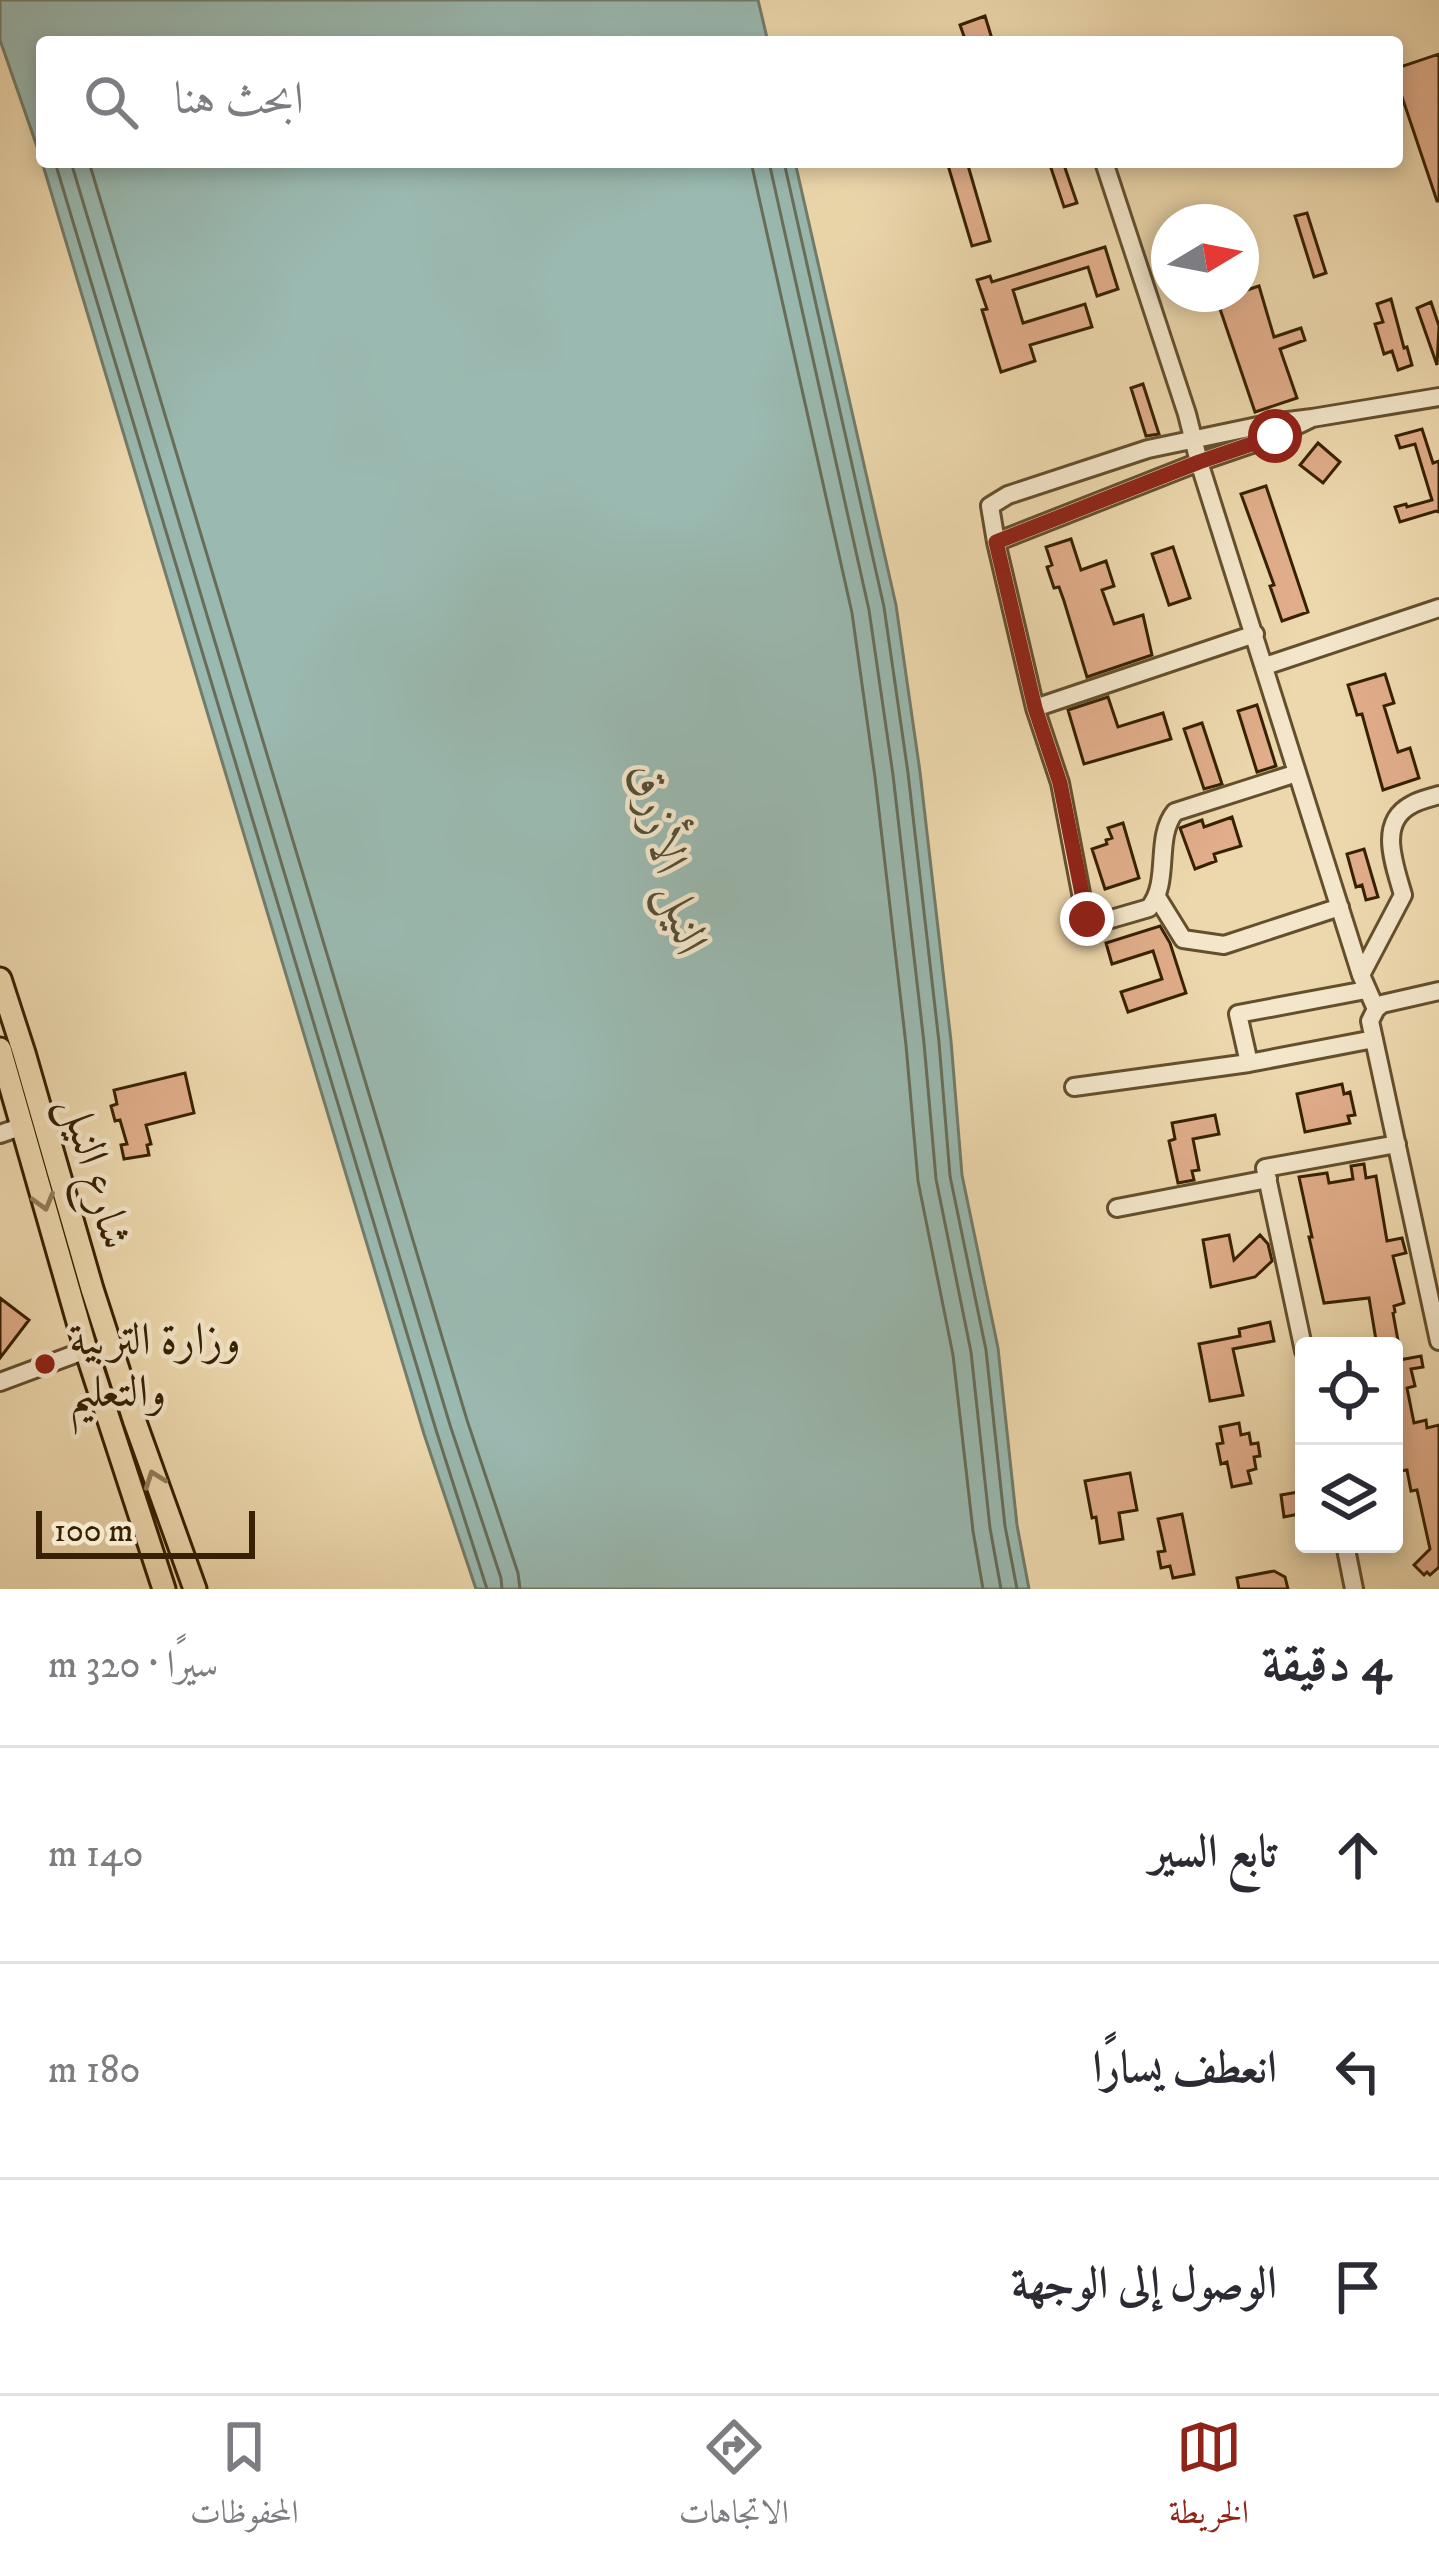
<!DOCTYPE html>
<html lang="ar">
<meta charset="utf-8">
<style>
body{margin:0;font-family:"IM FELL DW Pica",Amiri,serif;background:#f2f2f3;color:#2b2b33;direction:rtl}
.controls{position:absolute;right:36px;bottom:36px;display:grid;overflow:hidden;border-radius:12px;box-shadow:0 6px 18px #0003}
.controls button{width:108px;height:108px;display:grid;place-items:center;padding:0;border:0;border-bottom:3px solid #e1e1e2;background:#fff;color:#2b2b33;font:60px sans-serif}
.compass{position:absolute;left:1151px;top:204px;width:108px;height:108px;border-radius:50%;background:#fff;box-shadow:0 6px 18px #0003;rotate:80deg}
.scale{position:absolute;left:36px;bottom:30px;width:219px;box-sizing:border-box;padding-left:12px;border:6px solid #372102;border-top:0;font-size:33px;line-height:42px;white-space:nowrap;color:#372102;-webkit-text-stroke:9px #f3e6ca;paint-order:stroke}
.stop{position:absolute;width:36px;height:36px;margin:-27px;border:9px solid #8f2418;border-radius:50%;background:#fff}
.stop.end{background:#8f2418;border-color:#fff;box-shadow:0 3px 12px #0008}
.list{margin:0;padding:0;list-style:none}
h2{display:flex;justify-content:space-between;align-items:center;height:156px;margin:0;padding:0 48px;font-size:51px}
h2 small{font-size:39px;font-weight:400;color:#7c7c81}
.list li{display:grid;grid-template-columns:78px 1fr auto;gap:36px;align-items:center;box-sizing:border-box;height:216px;padding:0 48px;border-top:3px solid #e1e1e2}
.list b{display:block;font-size:45px;white-space:nowrap}
.list em{font-size:39px;font-style:normal;color:#7c7c81}
.icon{flex:none;width:66px;height:66px;fill:none;stroke:currentColor;stroke-width:2;stroke-linecap:round;stroke-linejoin:round}
.map{position:relative;flex:none;width:1439px;height:1589px;overflow:hidden;direction:ltr}
.search{position:absolute;background:#fff;box-shadow:0 6px 18px #0003;left:36px;right:36px;top:36px;height:132px;display:flex;align-items:center;gap:30px;box-sizing:border-box;padding:0 42px;border-radius:12px;color:#7c7c81;font-size:45px}
.sheet{height:804px;background:#fff}
nav{display:flex;justify-content:space-around;align-items:center;box-sizing:border-box;height:168px;border-top:3px solid #e1e1e2;background:#fff;font-size:33px;color:#7c7c81}
nav a{display:grid;justify-items:center;gap:6px}
nav .on{color:#8f2418}
.map>svg:first-child{display:block}
</style>
<div class="map">
<svg width="1439" height="1589" viewBox="0 0 1439 1589">
<rect width="100%" height="100%" fill="#edd8ad"/>
<filter id="stains"><feTurbulence type="fractalNoise" baseFrequency=".00167" numOctaves="4"/><feColorMatrix values="0 0 0 0 .2 0 0 0 0 .09 0 0 0 0 .02 0 0 0 .5 -.17"/></filter>
<radialGradient id="worn" r=".72"><stop offset=".6" stop-color="#630" stop-opacity="0"/><stop offset="1" stop-color="#630" stop-opacity=".3"/></radialGradient>
<path fill="#9ab9b0" stroke="#727c6a" stroke-width="3" d="M0,0h758l10,42h-726v119l-42,-121z
M42,162h753l101,443 24,167 31,269 11,134 36,173 19,177 12,64h-553l-52,-155z"/>
<g fill="none" stroke-linecap="round" stroke-linejoin="round">
<path stroke="#686d59" stroke-width="3" d="M55,162l381,1268 51,159
M71,162l379,1263 51,153 1,11
M89,162l378,1258 51,153 2,16
M751,162l101,451 23,164 31,268 12,136 35,174 20,176 10,58
M769,162l100,448 24,165 31,268 12,136 35,173 19,176 11,61
M784,162l100,445 24,166 31,269 11,134 36,174 19,176 12,63"/>
</g>
<path fill="#e1ad8a" stroke="#372102" stroke-width="3" d="M985,16l8,26h-27l-6,-17z
M1439,54v147h-2l-40,-119v-14z
M947,162h20l23,79 -18,5z
M1049,162h14l14,41 -13,4z
M1307,213l19,60 -12,4 -19,-61z
M1105,247l13,42 -21,7 -9,-29 -75,23 10,33 62,-19 7,23 -62,18 5,16 -34,11 -19,-62 5,-1 -10,-29 13,-4 2,6z
M1259,286l15,51 27,-9 4,12 -25,9 17,49 -42,14 -38,-112 24,-6v-2z
M1391,299l13,49 3,-1 5,18 -14,5 -6,-19 -8,3 -9,-30 8,-2 -6,-18z
M1431,302l8,24 -2,39 -20,-57z
M1143,384l16,50 -13,2 -15,-48z
M1422,429l11,34 6,-2v51l-3,-1 -36,11 -5,-15 11,-3 1,3 25,-7 -17,-56 -15,4 -4,-12z
M1318,443l22,19 -17,21 -23,-18z
M1266,486l42,126 -26,9 -12,-35 4,-1 -33,-91z
M1071,539l10,31 25,-9 8,25 -12,4 12,34 29,-9 9,40 -65,22 -23,-76 -5,-14 -5,1 -7,-21 5,-2 -6,-18z
M1173,547l17,51 -21,7 -17,-51z
M1385,674l9,29 -10,3 14,46 12,-4 9,30 -36,12 -21,-76 -5,1 -9,-30z
M1108,697l10,30 45,-14 8,26 -87,25 -16,-54z
M1257,705l19,61 -19,6 -19,-61z
M1202,723l20,61 -18,5 -20,-60z
M1232,817l9,29 -27,8 2,7 -21,8 -15,-41 22,-8 2,7z
M1123,823l16,55 -34,11 -13,-40 15,-5 -1,-4 6,-2 -4,-10z
M1364,849l14,48 -12,3 -4,-15 -6,2 -9,-33z
M1160,926l10,17 16,50 -58,19 -7,-20 41,-13 -9,-28 -41,13 -6,-21z
M185,1073l9,40 -48,12 5,19 -4,1 2,10 -25,4 -3,-14 6,-1 -7,-24 -5,1 -4,-15 6,-2 -3,-14z
M1342,1084l2,10 6,-2 5,23 -7,1 2,7 -45,9 -8,-38z
M1215,1115l4,19 -26,5 6,31 -7,1 2,9 -16,3 -9,-42 6,-2 -3,-16z
M1364,1164l2,14 10,-2 11,65 15,-3 4,15 -13,3 11,47 -10,3 1,6 -2,1 6,33h-22l-8,-48 -45,5 -15,-66h3l-13,-60 28,-4 2,10 24,-4 -2,-13z
M1229,1235l5,25 26,-25 8,9 4,17 -17,16 -44,10 -8,-47z
M0,1298l29,22 -29,38z
M1270,1322l4,19 -41,8 10,46 -33,6 -11,-57 41,-8 -1,-7z
M1421,1356l2,11 -12,2 4,17 -8,2 7,35 12,-3 1,8 12,-3v142l-9,8 -3,-3 -3,3 -10,-10 16,-16 -13,-59 -6,1 -4,-21 -13,2v-111z
M1239,1423l2,12 8,-2 2,11 7,-1 2,13 -6,1 2,12 -8,2 3,12 -19,4 -5,-25 -6,2 -4,-20 6,-1 -3,-16z
M1130,1473l7,37 -18,3 4,26 -23,4 -4,-26 -4,1 -7,-37z
M1304,1491v22l-20,4 -3,-22z
M1182,1514l12,60 -21,4 -3,-12 -9,2 -3,-16 7,-1 -7,-32z
M1274,1571l11,6 3,12h-49l-2,-11z"/>
<g fill="none" stroke-linecap="round" stroke-linejoin="round">
<defs>
<path id="minor" d="M1104,162l83,252 12,48 162,513 15,34
M1312,418l-37,18 -76,26 -203,80 -6,-36 18,-11 140,-46 124,-26z
M1312,418l127,-21
M996,542l39,166 25,75 24,126 3,10 7,5 55,-16c22,-26 5,-70 26,-96l122,-39
M1265,666l174,-58
M1035,708l220,-74
M1157,897l26,42 41,6 116,-38
M1361,975l42,-80c-8,-29 -26,-72 8,-90 8,-5 19,-7 28,-10
M1439,991l-57,13 -6,5 -6,12 69,320
M1249,1063l-11,-49 128,-24
M1074,1087l175,-24 125,-24
M0,1134l23,-8
M1117,1208l151,-29
M1304,1351l-39,-183 132,-24
M0,1382l86,-32
M1345,1544l9,45"/>
<path id="major" d="M0,979l24,74 68,236 43,133 60,167
M0,1049l86,301 78,239"/>
</defs>
<use href="#minor" stroke="#644f2d" stroke-width="22"/>
<use href="#major" stroke="#372102" stroke-width="27"/>
<use href="#minor" stroke="#f3e6ca" stroke-width="16"/>
<use href="#major" stroke="#edd8ad" stroke-width="21"/>
</g>
<defs><path id="oneway-chevron" d="M-2-3.5L2.5 0L-2 3.5" fill="none" stroke-width="1.6" stroke-linecap="round" stroke-linejoin="round" transform="scale(3)"/></defs>
<g stroke="#927c58">
<use href="#oneway-chevron" transform="translate(44 1202) rotate(74)"/>
<use href="#oneway-chevron" transform="translate(154 1479) rotate(-110)"/>
</g>
<g fill="none" stroke-linecap="round" stroke-linejoin="round">
<path stroke="#8f2418" stroke-width="15" d="M1087,919l-27,-136 -25,-75 -39,-166 203,-80 76,-26"/>
</g>
<circle fill="#8f2418" stroke="#f3e6ca" stroke-width="4.5" cx="45" cy="1364" r="12"/>
<g text-anchor="middle" stroke-width="9" stroke-linejoin="round" paint-order="stroke">
<g font-size="45" fill="#372102" stroke="#f3e6ca">
<text transform="translate(98 1172) rotate(74)" y="16">شارع النيل</text>
</g>
<g font-size="45" fill="#372102" stroke="#f3e6ca" text-anchor="start">
<text x="69" y="1354">وزارة التربية<tspan x="69" dy="52">والتعليم</tspan></text>
</g>
<g font-size="48" font-style="italic" fill="#554f36" stroke="#f3e6ca">
<text transform="translate(671 859) rotate(76)" y="17">النيل الأزرق</text>
</g>
</g>
<rect width="100%" height="100%" filter="url(#stains)"/>
<rect width="100%" height="100%" fill="url(#worn)"/>
</svg>
<div class="controls">
<button><svg class="icon" aria-label="locate" viewBox="0 0 24 24"><circle cx="12" cy="12" r="6"/><path d="M12 2v4M12 18v4M2 12h4M18 12h4"/></svg></button>
<button><svg class="icon" aria-label="layers" viewBox="0 0 24 24"><path d="M12 4l9 5-9 5-9-5zM3 14l9 5 9-5"/></svg></button>
</div>
<svg class="compass" viewBox="-18 -18 36 36"><path d="M0-13l5 13h-10z" fill="#e53935"/><path d="M0 13l5-13h-10z" fill="#7c7c81"/></svg>
<div class="scale">100 m</div>
<div class="stop" style="left:1275px;top:436px"></div>
<div class="stop end" style="left:1087px;top:919px"></div>
<div class="search"><svg class="icon" aria-label="search" viewBox="0 0 24 24"><circle cx="10" cy="10" r="6"/><path d="M15 15l6 6"/></svg>ابحث هنا</div>
</div>
<section class="sheet">
<h2>4 دقيقة<small>سيرًا · 320 m</small></h2>
<ul class="list">
<li><svg class="icon" aria-label="ahead" viewBox="0 0 24 24"><path d="M12 20V5M6 11l6-6 6 6"/></svg><div><b>تابع السير</b></div><em>140 m</em></li>
<li><svg class="icon" aria-label="left" viewBox="0 0 24 24"><path d="M17 20v-9H6M10 6l-5 5 5 5"/></svg><div><b>انعطف يسارًا</b></div><em>180 m</em></li>
<li><svg class="icon" aria-label="arrive" viewBox="0 0 24 24"><path d="M6 21V4h12l-3 4 3 4H6"/></svg><div><b>الوصول إلى الوجهة</b></div></li>
</ul>
</section>
<nav>
<a class="on"><svg class="icon" aria-label="map" viewBox="0 0 24 24"><path d="M3 6l6-2 6 2 6-2v14l-6 2-6-2-6 2zM9 4v14M15 6v14"/></svg>الخريطة</a>
<a><svg class="icon" aria-label="directions" viewBox="0 0 24 24"><path d="M12 3l9 9-9 9-9-9zM9 14v-3h6M13 9l2 2-2 2"/></svg>الاتجاهات</a>
<a><svg class="icon" aria-label="saved" viewBox="0 0 24 24"><path d="M7 4h10v16l-5-4-5 4z"/></svg>المحفوظات</a>
</nav>
